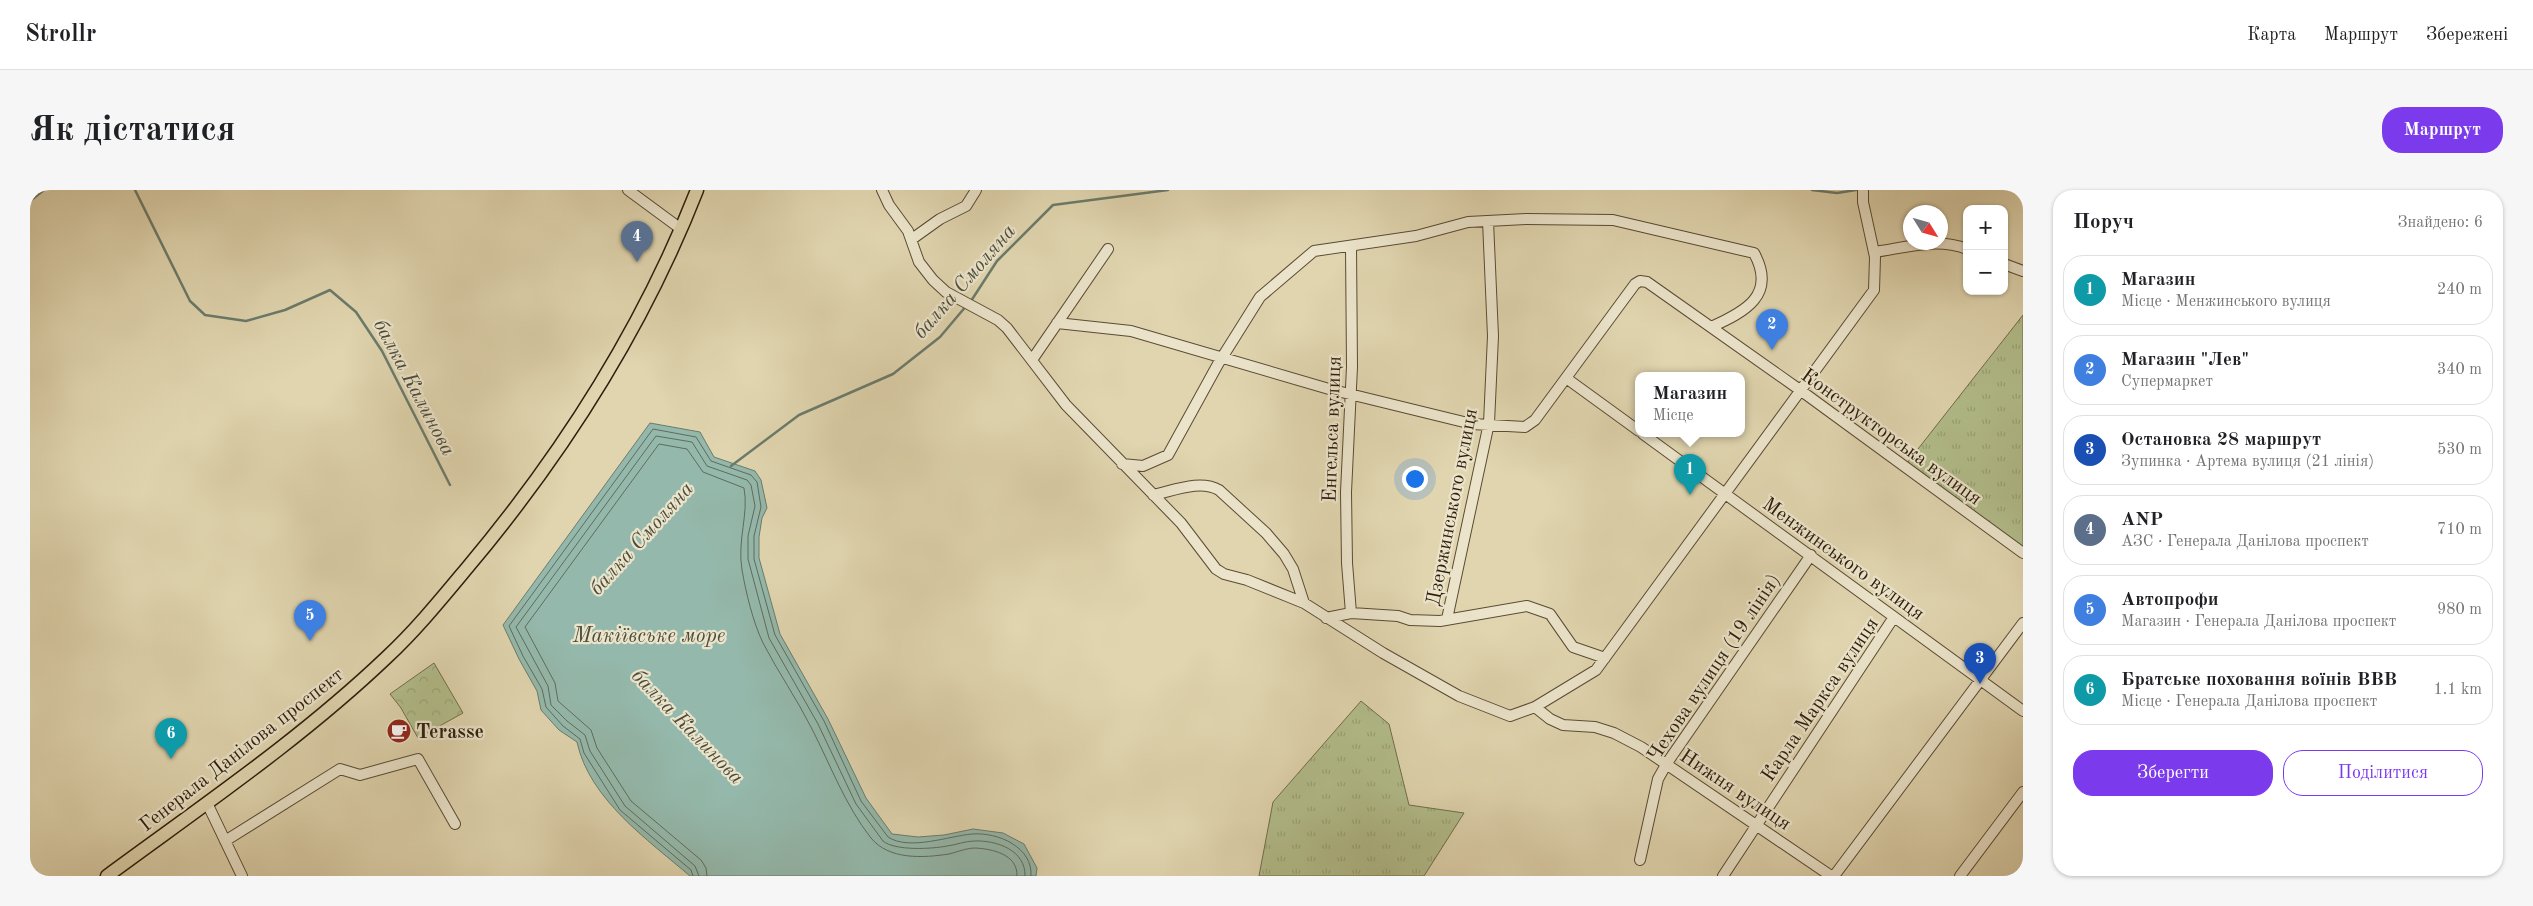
<!DOCTYPE html>
<html lang="uk">
<meta charset="utf-8">
<style>
body{margin:0;font-family:"Old Standard TT",serif;background:#f6f6f6;color:#202124}
.controls{position:absolute;right:15px;top:15px;display:grid;overflow:hidden;border-radius:10px;box-shadow:0 1px 4px #0004}
.controls button{width:45px;height:45px;display:grid;place-items:center;padding:0;border:0;border-bottom:1px solid #e0e0e0;background:#fff;color:#202124;font:25px sans-serif}
.compass{position:absolute;left:1873px;top:15px;width:45px;height:45px;border-radius:50%;background:#fff;box-shadow:0 1px 4px #0004;rotate:127deg}
.you{position:absolute;left:1384px;top:288px;width:18px;height:18px;margin:-12px;border:4px solid #fff;border-radius:50%;background:#1a73e8;box-shadow:0 0 0 8px #1a73e833}
.badge{display:grid;place-items:center;width:32px;height:32px;border-radius:50%;background:#7c3aed;color:#fff;font-size:16px;font-weight:700}
.pin{position:absolute;translate:-50% -41px;filter:drop-shadow(0 1px 2px #0008)}
.pin::after{content:'';position:absolute;top:26px;width:18px;height:15px;background:inherit;clip-path:polygon(0 0,100% 0,50% 100%)}
.popup{position:absolute;left:1605px;top:182px;width:110px;height:65px;box-sizing:border-box;display:grid;place-content:center;border-radius:10px;background:#fff;filter:drop-shadow(0 1px 4px #0005);font-size:16px;white-space:nowrap;color:#757577}
.popup b{font-size:19px;color:#202124}
.popup::after{content:'';position:absolute;left:50%;top:100%;margin-left:-10px;border:10px solid transparent;border-top-color:#fff}
.list{margin:0;padding:0;list-style:none}
h2{display:flex;justify-content:space-between;align-items:center;height:65px;margin:0;padding:0 20px;font-size:21px}
h2 small{font-size:16px;font-weight:400;color:#757577}
.list li{display:grid;grid-template-columns:32px 1fr auto;gap:15px;align-items:center;box-sizing:border-box;height:70px;margin:0 10px 10px;padding:0 10px;border:1px solid #e0e0e0;border-radius:20px}
.list b{display:block;font-size:19px;white-space:nowrap}
.list p{margin:0;font-size:16px;white-space:nowrap;color:#757577}
.list em{font-size:16px;font-style:normal;color:#757577}
.actions{display:flex;gap:10px;padding:15px 20px}
.actions a{flex:1;padding:11px 0;border:1px solid #7c3aed;border-radius:20px;text-align:center;font-size:18px;color:#7c3aed}
.actions .main{background:#7c3aed;color:#fff}
.map{position:relative;flex:none;width:1993px;height:686px;overflow:hidden;border-radius:20px}
header{display:flex;align-items:center;gap:30px;box-sizing:border-box;height:70px;padding:0 25px;background:#fff;border-bottom:1px solid #e0e0e0}
header strong{font-size:24px}
nav{display:flex;gap:28px;margin-inline-start:auto;font-size:18px}
.intro{display:flex;align-items:center;justify-content:space-between;box-sizing:border-box;height:120px;padding:0 30px}
h1{margin:0;font-size:35px}
.button{padding:12px 22px;border-radius:20px;background:#7c3aed;color:#fff;font-size:18px;font-weight:700}
main{display:flex;gap:30px;padding:0 30px}
aside{flex:1;background:#fff;border-radius:20px;box-shadow:0 1px 4px #0004}
.map>svg:first-child{display:block}
</style>
<header>
<strong>Strollr</strong>
<nav><a>Карта</a><a>Маршрут</a><a>Збережені</a></nav>
</header>
<div class="intro"><h1>Як дістатися</h1><a class="button">Маршрут</a></div>
<main>
<div class="map">
<svg width="1993" height="686" viewBox="0 0 1993 686">
<defs>
<pattern id="grass-tufts" width="24" height="20" patternUnits="userSpaceOnUse" patternTransform="scale(1.25)"><rect width="24" height="20" fill="#b2bd8b"/><path d="M3 7l-1-3M5 7V3M7 7l1-3M15 17l-1-3M17 17v-4M19 17l1-3" fill="none" stroke="#99a277"/></pattern>
<pattern id="park-crowns" width="20" height="18" patternUnits="userSpaceOnUse" patternTransform="scale(1.25)"><rect width="20" height="18" fill="#b2bd8b"/><path d="M2 6a3 3 0 1 1 6 0M12 15a3 3 0 1 1 6 0" fill="none" stroke="#99a277"/></pattern>
</defs>
<rect width="100%" height="100%" fill="#e0d5af"/>
<filter id="stains"><feTurbulence type="fractalNoise" baseFrequency=".004" numOctaves="4"/><feColorMatrix values="0 0 0 0 .2 0 0 0 0 .09 0 0 0 0 .02 0 0 0 .5 -.17"/></filter>
<radialGradient id="worn" r=".72"><stop offset=".6" stop-color="#630" stop-opacity="0"/><stop offset="1" stop-color="#630" stop-opacity=".3"/></radialGradient>
<path fill="url(#grass-tufts)" stroke="#706d4b" d="M1993,125v233l-116,-85z
M1331,511l28,23 20,81 55,8 -40,63h-165l14,-74z"/>
<path fill="url(#park-crowns)" stroke="#706d4b" d="M404,473l29,50 -45,25 -17,-30 -11,-14z"/>
<path fill="#94b9ac" stroke="#6b7b6c" d="M620,233l50,9 14,25 41,14 6,9 6,28 -5,10 -3,19v21l21,76 48,85 38,79 26,36 26,3 26,-2 29,-6 30,4 21,11 13,24 -1,8h-346c-42,-36 -101,-77 -113,-134l-18,-12 -18,-20 -4,-19 -18,-32 -16,-34z"/>
<g fill="none" stroke-linecap="round" stroke-linejoin="round">
<path stroke="#606b5c" stroke-width="1" d="M663,686l-2,-6 -71,-60 -36,-57 -4,-14 -17,-13 -17,-19 -4,-18 -19,-33 -14,-30 144,-197 43,8 15,24 40,14 6,7 4,25 -7,29v23l21,76 49,86 37,80 27,36c21,14 61,-1 84,-3 26,-2 61,13 59,42
M669,686l-4,-10 -70,-60 -35,-55 -5,-16 -18,-14 -16,-16 -3,-19 -32,-59 140,-191 36,6 15,24 40,14 4,5 4,21 -7,30v23l21,79 49,86 38,80 27,37c12,10 49,8 64,5 9,-1 18,-5 27,-5 22,-1 52,9 51,35
M677,686l-1,-8 -5,-8 -70,-59 -34,-53 -6,-18 -33,-29 -3,-18 -30,-56 134,-183 28,5 16,23 41,16c5,26 -7,52 -2,82 4,23 11,52 21,73 15,29 34,56 49,86 19,37 33,76 59,109 18,22 52,20 78,16 8,-2 18,-6 26,-6 17,1 43,6 42,28"/>
<path stroke="#6b7b6c" stroke-width="2.5" d="M105,0l55,111 15,14 41,6 39,-11 45,-20 26,22 26,39 68,134
M1782,0l25,3 19,-3
M0,11l14,-11
M941,111l26,-40 56,-56 115,-15
M701,276l68,-51 94,-41 47,-37 27,-32"/>
<defs>
<path id="minor" d="M598,0l53,39
M852,0l7,15 19,26 11,31 14,18 13,12 52,28 9,8 59,77 115,118 35,46 8,5 23,6 57,23 79,50 76,43 51,20 25,-9 61,-37 278,-380 1,-33 -12,-55v-12
M882,49l28,-20 26,-13 10,-16
M1321,56l1,121 -6,125 1,71 4,50
M1844,62c30,-4 62,-15 93,-3
M1974,74l19,7
M1027,133l74,8 198,58 143,35 53,3 10,-7 100,-136 5,-3 7,1 153,108 223,163
M1002,170l76,-111
M1536,188l73,53
M1613,244l380,277
M1092,274l21,2 25,-11 50,-91 42,-67 54,-46 102,-15 52,-14 58,-3 87,1 141,33c23,42 -9,59 -43,74
M1123,305c20,-4 47,-16 66,-5l47,43 18,21 9,15 11,34
M1296,428l25,-5 47,3 12,4 30,1 87,-15 23,8 23,33 32,11
M1417,429l42,-196 4,-87 -5,-115
M1505,517l15,12 13,6 32,2 19,6 27,14 190,129
M177,613l35,73
M195,651l115,-72 20,6 58,-16 37,65
M1610,670l18,-81 9,-16 144,-208
M1693,686l171,-259
M1804,686l189,-253
M1930,686l63,-84"/>
<path id="major" d="M77,686c95,-70 194,-137 280,-219 29,-27 55,-59 80,-89 95,-113 176,-240 230,-378"/>
</defs>
<use href="#minor" stroke="#5a4b34" stroke-width="12"/>
<use href="#major" stroke="#2d1d0b" stroke-width="15"/>
<use href="#minor" stroke="#ebe4cb" stroke-width="10"/>
<use href="#major" stroke="#e0d5af" stroke-width="12"/>
</g>
<defs>
<symbol id="cafe-disc" viewBox="-11 -11 22 22"><circle r="9.5" fill="#8f2418" stroke="#ebe4cb"/><path d="M-5.5-4.5H6V0H3Q3 3.5 0 3.5H-2.5Q-5.5 3.5-5.5 0ZM3-3.2v2h1.7v-2ZM-6 4.5H4V6H-6Z" fill="#fff"/></symbol>
</defs>
<g fill-rule="evenodd">
<use href="#cafe-disc" x="355" y="527" width="28" height="28"/>
</g>
<g text-anchor="middle" stroke-width="4.5" stroke-linejoin="round" paint-order="stroke">
<g font-size="20" fill="#2d1d0b" stroke="#ebe4cb">
<text transform="translate(1301 239) rotate(-88)" y="7">Енгельса вулиця</text>
<text transform="translate(1862 246) rotate(36)" y="7">Конструкторська вулиця</text>
<text transform="translate(1421 317) rotate(-79)" y="7">Дзержинського вулиця</text>
<text transform="translate(1814 368) rotate(36)" y="7">Менжинського вулиця</text>
<text transform="translate(1683 477) rotate(-56)" y="7">Чехова вулиця (19 лiнiя)</text>
<text transform="translate(1789 509) rotate(-56)" y="7">Карла Маркса вулиця</text>
<text transform="translate(211 559) rotate(-38)" y="7">Генерала Данілова проспект</text>
<text transform="translate(1706 599) rotate(34)" y="7">Нижня вулиця</text>
</g>
<g font-size="20" font-weight="bold" fill="#2d1d0b" stroke="#ebe4cb" text-anchor="start">
<text x="386" y="548">Terasse</text>
</g>
<g font-size="21" font-style="italic" fill="#4c4c3b" stroke="#ebe4cb">
<text transform="translate(934 91) rotate(-49)" y="7">балка Смоляна</text>
<text transform="translate(385 197) rotate(62)" y="7">балка Калинова</text>
<text transform="translate(611 348) rotate(-48)" y="7">балка Смоляна</text>
<text x="619" y="452">Макіївське море</text>
<text transform="translate(658 536) rotate(46)" y="7">балка Калинова</text>
</g>
</g>
<rect width="100%" height="100%" filter="url(#stains)"/>
<rect width="100%" height="100%" fill="url(#worn)"/>
</svg>
<div class="controls">
<button>+</button>
<button>−</button>
</div>
<svg class="compass" viewBox="-18 -18 36 36"><path d="M0-13l5 13h-10z" fill="#e53935"/><path d="M0 13l5-13h-10z" fill="#757577"/></svg>
<div class="you"></div>
<div class="pin badge" style="left:1660px;top:305px;background:#0f9aa8">1</div>
<div class="popup"><b>Магазин</b>Місце</div>
<div class="pin badge" style="left:1742px;top:160px;background:#3f7fe0">2</div>
<div class="pin badge" style="left:1950px;top:494px;background:#1a4fb4">3</div>
<div class="pin badge" style="left:607px;top:72px;background:#5c6f8a">4</div>
<div class="pin badge" style="left:280px;top:451px;background:#3f7fe0">5</div>
<div class="pin badge" style="left:141px;top:569px;background:#0f9aa8">6</div>
</div>
<aside>
<h2>Поруч<small>Знайдено: 6</small></h2>
<ul class="list">
<li><span class="badge" style="background:#0f9aa8">1</span><div><b>Магазин</b><p>Місце · Менжинського вулиця</p></div><em>240 m</em></li>
<li><span class="badge" style="background:#3f7fe0">2</span><div><b>Магазин &quot;Лев&quot;</b><p>Супермаркет</p></div><em>340 m</em></li>
<li><span class="badge" style="background:#1a4fb4">3</span><div><b>Остановка 28 маршрут</b><p>Зупинка · Артема вулиця (21 лiнiя)</p></div><em>530 m</em></li>
<li><span class="badge" style="background:#5c6f8a">4</span><div><b>ANP</b><p>АЗС · Генерала Данілова проспект</p></div><em>710 m</em></li>
<li><span class="badge" style="background:#3f7fe0">5</span><div><b>Автопрофи</b><p>Магазин · Генерала Данілова проспект</p></div><em>980 m</em></li>
<li><span class="badge" style="background:#0f9aa8">6</span><div><b>Братське поховання воїнів ВВВ</b><p>Місце · Генерала Данілова проспект</p></div><em>1.1 km</em></li>
</ul>
<div class="actions"><a class="main">Зберегти</a><a>Поділитися</a></div>
</aside>
</main>
